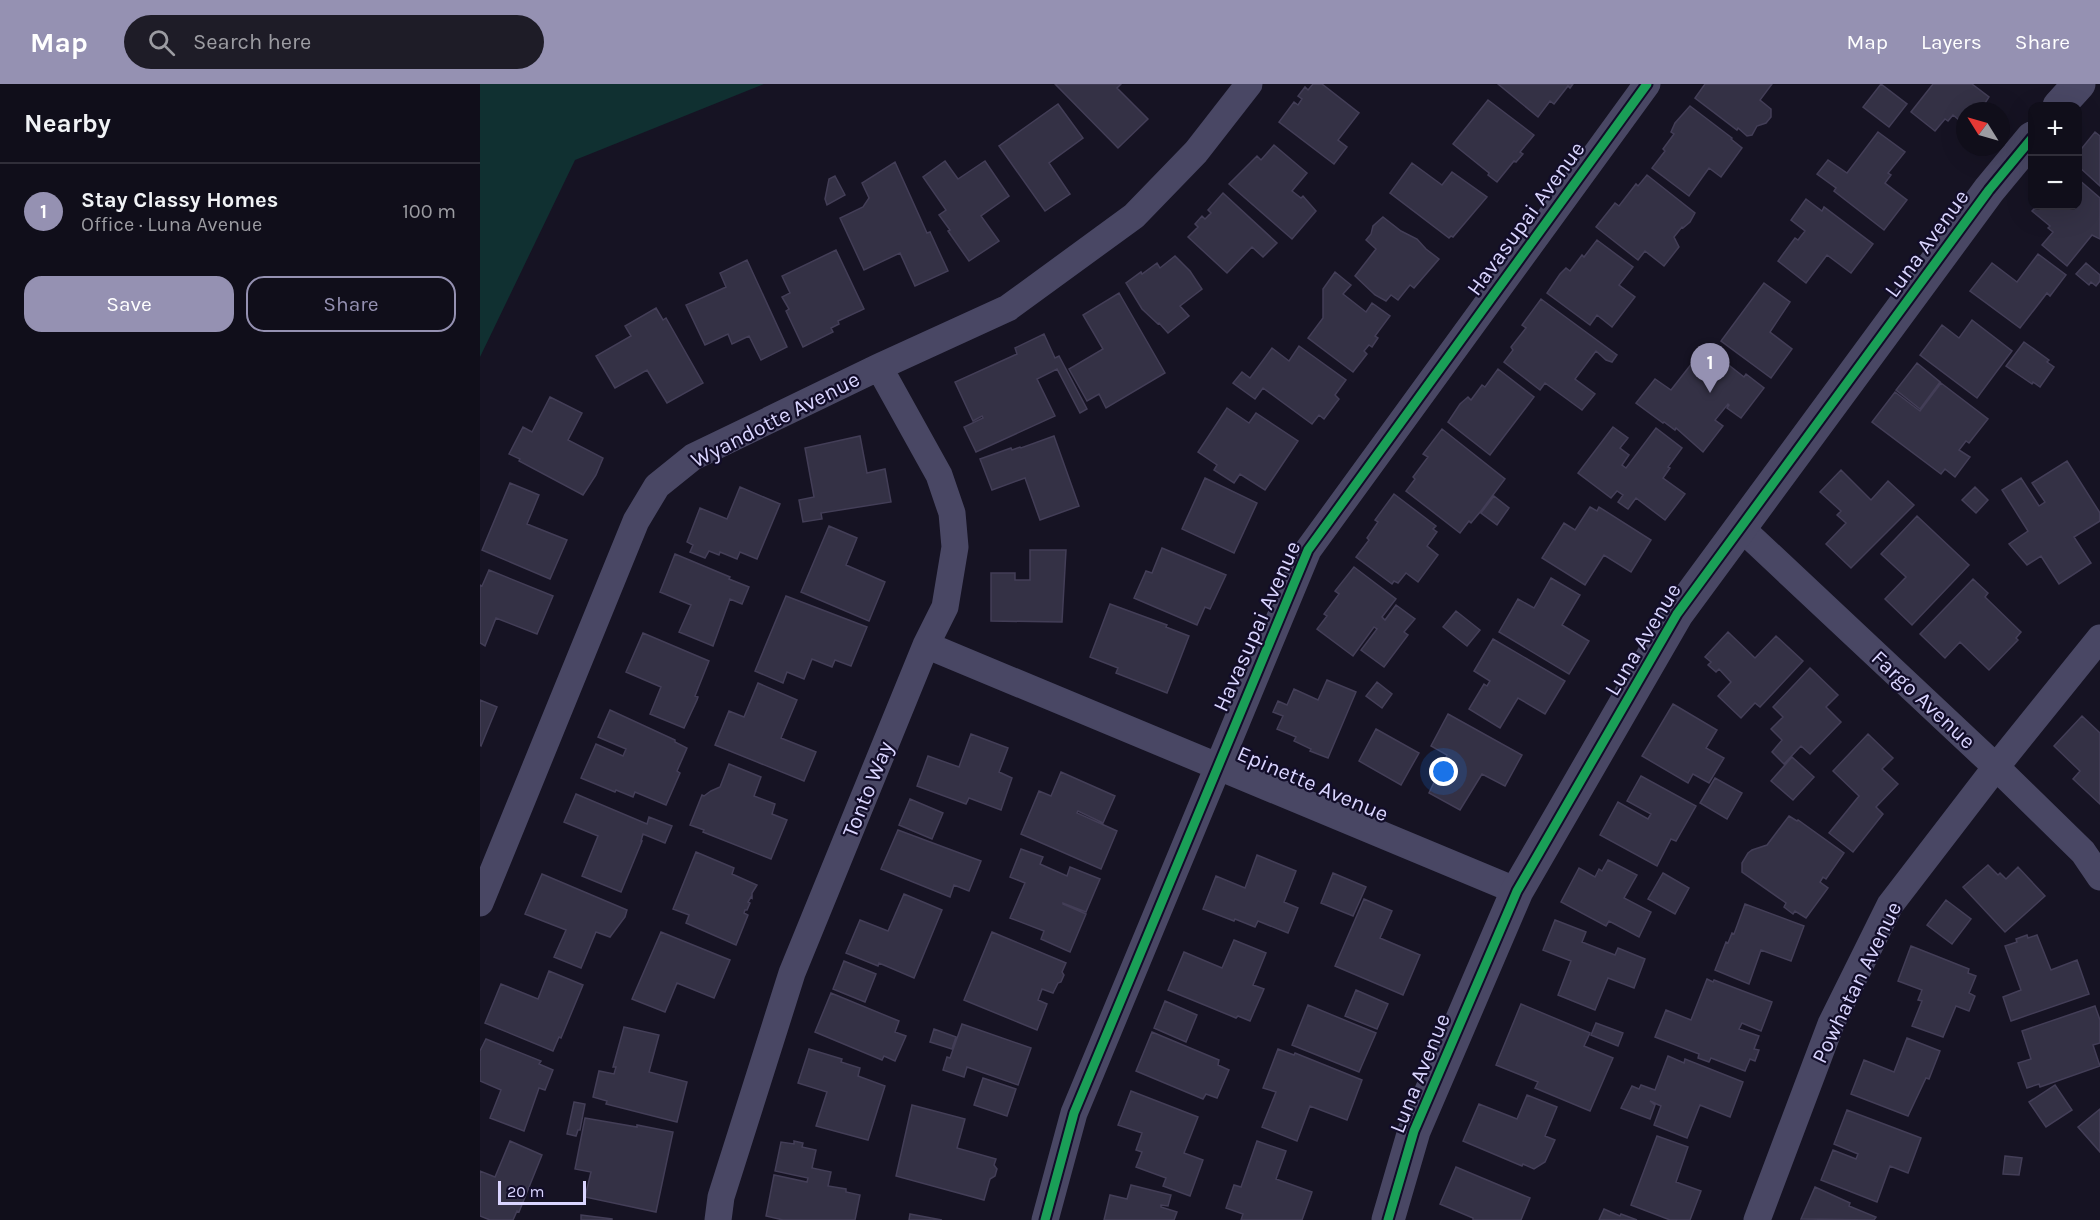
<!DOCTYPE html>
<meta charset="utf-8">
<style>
body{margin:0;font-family:Karla,sans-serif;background:#1e1c27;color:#f1f3f6}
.controls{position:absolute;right:18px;top:18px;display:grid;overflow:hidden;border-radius:12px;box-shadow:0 6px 24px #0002}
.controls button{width:54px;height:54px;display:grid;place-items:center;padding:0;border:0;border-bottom:2px solid #302e39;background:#100e1a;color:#f1f3f6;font:30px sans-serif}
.compass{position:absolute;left:1476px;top:18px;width:54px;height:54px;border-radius:50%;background:#100e1a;box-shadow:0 6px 24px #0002;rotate:307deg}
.scale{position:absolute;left:18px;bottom:15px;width:88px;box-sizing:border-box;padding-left:6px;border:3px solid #dad5ff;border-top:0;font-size:16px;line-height:21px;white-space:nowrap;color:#dad5ff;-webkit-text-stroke:4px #120d29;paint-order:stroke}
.you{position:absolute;left:964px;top:688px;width:21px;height:21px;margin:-15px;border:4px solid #fff;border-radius:50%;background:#1a73e8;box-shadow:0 0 0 9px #1a73e833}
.badge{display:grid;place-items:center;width:39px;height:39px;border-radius:50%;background:#9591b2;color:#fff;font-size:20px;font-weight:700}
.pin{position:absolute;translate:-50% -50px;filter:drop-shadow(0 2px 3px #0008)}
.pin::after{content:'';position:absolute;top:32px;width:21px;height:18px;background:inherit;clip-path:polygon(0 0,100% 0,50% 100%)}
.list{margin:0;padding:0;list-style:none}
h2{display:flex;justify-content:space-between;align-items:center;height:78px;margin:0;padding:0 24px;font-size:26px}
h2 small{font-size:20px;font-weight:400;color:#9c9ca2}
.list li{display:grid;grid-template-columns:39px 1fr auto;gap:18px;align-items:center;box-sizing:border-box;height:96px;padding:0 24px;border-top:2px solid #302e39}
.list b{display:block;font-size:22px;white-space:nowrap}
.list p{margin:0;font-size:20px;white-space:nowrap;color:#9c9ca2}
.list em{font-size:20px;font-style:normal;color:#9c9ca2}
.actions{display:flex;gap:12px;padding:18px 24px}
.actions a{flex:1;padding:14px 0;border:2px solid #9591b2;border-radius:18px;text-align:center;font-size:21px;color:#9591b2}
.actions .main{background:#9591b2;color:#fff}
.icon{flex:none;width:33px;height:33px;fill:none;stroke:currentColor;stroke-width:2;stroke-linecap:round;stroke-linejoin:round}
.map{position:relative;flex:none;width:1620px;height:1136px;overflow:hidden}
header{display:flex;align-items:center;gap:36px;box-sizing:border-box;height:84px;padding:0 30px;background:#9591b2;color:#fff}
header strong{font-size:28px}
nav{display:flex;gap:33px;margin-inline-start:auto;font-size:21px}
.search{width:420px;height:54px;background:#1e1c27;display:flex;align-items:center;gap:15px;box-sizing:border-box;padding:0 21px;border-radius:33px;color:#9c9ca2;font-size:22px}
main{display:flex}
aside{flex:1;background:#100e1a}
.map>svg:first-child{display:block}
</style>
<header>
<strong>Map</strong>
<div class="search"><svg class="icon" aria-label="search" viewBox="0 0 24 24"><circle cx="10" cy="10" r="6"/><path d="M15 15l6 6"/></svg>Search here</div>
<nav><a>Map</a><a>Layers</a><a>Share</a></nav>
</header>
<main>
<aside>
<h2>Nearby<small></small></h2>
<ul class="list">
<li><span class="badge">1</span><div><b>Stay Classy Homes</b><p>Office · Luna Avenue</p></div><em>100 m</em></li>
</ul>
<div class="actions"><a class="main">Save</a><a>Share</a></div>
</aside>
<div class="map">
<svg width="1620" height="1136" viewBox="0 0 1620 1136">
<rect width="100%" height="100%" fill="#161323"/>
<path fill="#103031" d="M0,0h284l-189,76 -95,197z"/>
<path fill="#343145" stroke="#433e57" stroke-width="1.5" d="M575,0h66l-4,4 31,31 -30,29z
M833,0h9l37,29 -21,27 9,7 -13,17 -55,-42 15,-20 4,3 4,-6 -4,-3 7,-9 3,3z
M1018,0h75l-3,4 -2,-2 -14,18 -4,-3 -12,16z
M1225,0h67l-12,16 11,9v8l-5,6 -9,3 -5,9 -5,1 -9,-8 -1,2 -42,-32z
M1401,0l26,20 -18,23 -26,-20z
M1453,0h39l17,13 -9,14h-15v14l-12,-10 -5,6 -3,-2 -10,12 -24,-19z
M1008,16l46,35 -14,17 3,2 -7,8 -2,-1 -17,21 -9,-7 1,-2 -36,-29z
M578,20l25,34 -34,25 21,31 -25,17 -46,-65z
M1210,22l42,32 -1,1 11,9 -21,29 -12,-9 -20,28 -37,-28 13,-17 -2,-2 11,-15 -3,-2 4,-9z
M1398,48l27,20 -17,21 3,2 -6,8 22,17 -23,30 -50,-39 2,-3 -19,-14 11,-14 19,13z
M1615,48l5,4v50l-22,-20v-13z
M794,61l33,28 -15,18 9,7 2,-2 13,15 -24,28 -63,-55 28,-28 4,4z
M465,77l13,18 27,-18 24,35 -28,20 18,25 -30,20 -21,-30 2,-1 -11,-15 7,-5 -23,-33z
M415,78l32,71 3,-1 18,39 -33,15 -15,-33 -36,17 -24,-52 23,-11 6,-9 -7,-15z
M932,79l30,22 10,-13 35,25 -34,40 -2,-1 -2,2 -59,-45z
M1167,91l48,38 -5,9 -7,6 -1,-1 -8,10 5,10 -15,19 -19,-15 -7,9 -42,-33 19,-24 4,3 17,-22 2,2z
M355,92l10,19 -18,10 -2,-6 4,-20z
M1598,95l22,19v41l-8,-4 -25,31 -25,-21 11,-13 -5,-4 2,-2 -18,-15 5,-5h41z
M743,109l54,50 -14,14 -11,-10 -25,26 -39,-36 10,-10 -3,-3 7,-8 3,3 6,-6 -3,-3z
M1326,115l16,12 2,-4 49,37 -22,29 -24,-18 -21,28 -28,-22 17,-23 3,2 7,-9 -14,-11z
M903,133l18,14 16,8 9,10 13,10 -25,29 -4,-3 -12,15 -7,-5 -5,6 -11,-6 -20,-19 21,-27 -10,-9 5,-6 2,-8z
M1117,156l36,27 -14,18 16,12 -23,30 -15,-12 -7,10 -43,-32 13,-19 6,-6 4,3 12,-16 2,2z
M356,166l28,59 -26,12 1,3 -8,4 2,4 -30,15 -17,-36 3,-2 -7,-12 8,-4 -8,-17z
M1558,170l28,21 -16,21 -3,-3 -27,35 -50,-37 22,-28 25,19z
M695,172l15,15 12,18 -22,17 9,10 -21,17 -9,-10 -1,1 -16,-15 -16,-26 15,-11 1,2 15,-11 3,5z
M267,176l40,87 -26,13 -12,-24 -17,8 -4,-10 -23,11 -19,-40 40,-18 -6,-14z
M1606,179l14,12v6l-4,5 -5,-4 -2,3 -13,-11z
M855,188l16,13 -8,9 23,18 6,-9 18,13 -15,20 3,2 -6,9 -3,-2 -5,6 3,3 -14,18 -45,-34 15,-20v-29z
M1284,199l26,19 -20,30 22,17 -21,29 -50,-37z
M639,209l46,80 -59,35 -7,-14 -12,7 -18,-32 34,-20 -20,-34z
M1061,215l76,56 -5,7 -6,-2 -10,-9 -21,28 20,15 -13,16 -37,-27 -5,7 -36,-28 9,-12 -2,-3 15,-19 -4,-3z
M176,224l7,12 3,-2 37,65 -36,20 -20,-33 -32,18 -19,-32 35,-20 -6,-10z
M1492,236l40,31 -35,47 -57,-43 22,-30 17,13z
M564,250l11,24 4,-2 28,53 -7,4 -23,-44 -20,10 18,37 -79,36 -12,-25 19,-9 -1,-2 -9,5 -18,-39 62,-28 -2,-6z
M1544,258l25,18 -2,2 7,5 -14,20 -7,-5 -1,2 -26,-18z
M819,262l47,34 -11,15 4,4 -15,20 -5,-4 -7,9 -49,-36 -8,11 -22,-16 9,-11 8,6 22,-30 17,13z
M1216,274l16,12 9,-11 23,18 2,-3 18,14 -23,30 -14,-10 2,-3 -1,-1 -13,16 8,6 -20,26 -27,-24 -1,2 -11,-8 -1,1 -27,-20 19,-24 16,11z
M1437,279l23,19 -20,27 -24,-19z
M1018,285l36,28 -44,58 -42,-33 12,-18 8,-7 3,3 11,-15 3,2z
M1461,299l47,36 -19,24 -3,-2 -7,9 11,7 -15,20 -10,-8 -4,5 -69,-52 23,-30 25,19z
M70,313l32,16 -14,27 35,18 -7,17 -13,20 -64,-34 1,-2 -11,-5 14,-27 9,5z
M747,324l22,15 7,-10 42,28 -33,49 -25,-16 -6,9 -20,-13 3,-5 -19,-13z
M1133,343l15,11 -8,10 9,7 -7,10 4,3 30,-40 26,20 -14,19 2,1 -7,10 22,16 -20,26 -29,-22 -8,11 -10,-7 5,-7 -6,-4 -6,7 -33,-25z
M962,345l63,50 -24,32 -10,12 -2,-2 -9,12 -54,-42 9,-12 -2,-2 15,-20 -5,-3z
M380,352l7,37 18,-4 6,33 -70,11 1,6 -19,3 -4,-22 15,-3 -9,-49z
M574,352l25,70 -39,14 -15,-42 -33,12 -12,-31 31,-11 1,2 8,-3 1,1z
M1587,377l33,52v8l-26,16 17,26 -32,21 -18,-28 -14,9 -18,-21 19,-13 -26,-41 19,-12 18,28 6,-4 -13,-19z
M1361,386l30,30 17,-19 26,24 -63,63 -25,-24 20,-21 -9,-8 4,-4 -21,-19z
M725,394l52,25 -23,50 -52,-24z
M30,399l29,12 -12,29 40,16 -17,39 -68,-29z
M260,403l40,17 -23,55 -17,-7 -3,7 -17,-7 -1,3 -10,-4 -4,7 -15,-6 3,-7 -6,-3 13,-34 27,11z
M1495,403l13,13 -12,13 -14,-13z
M914,410l42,32 -3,3 4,3 -10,14 11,9 -20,27 -12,-9 -8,10 -4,-2 -2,3 -36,-27 13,-17 -2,-2 11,-16 -3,-2z
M1014,412l15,12 -12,17 -16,-12z
M1110,423l7,4 2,-4 52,33 -20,32 -27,-17 -19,30 -43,-27 22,-35 11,7z
M1437,432l52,49 -57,60 -27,-26 21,-22 -25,-23z
M349,442l28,12 -11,27 39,17 -16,39 -68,-29z
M682,464l64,27 -16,34 -5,-2 -8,18 -63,-27 12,-27 6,2z
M550,466h36l-4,72 -71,-1v-48h24v7h15z
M195,470l55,23 -1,2 20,8 -7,17 -12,-5 -17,47 -34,-14 12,-27 -31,-13z
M874,483l42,32 -14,18 3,3 11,-15 19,14 -11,13 4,3 -24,32 -23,-17 16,-21 -3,-2 -21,29 -36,-27 10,-13 -3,-2 15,-20 -4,-3z
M9,486l64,26 -16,38 -41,-16 -11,28 -5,-3v-58l2,1z
M1071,494l29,17 -18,30 27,16 -20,33 -70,-42 19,-33 16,9z
M1493,495l15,14 -3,4 36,35 -5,6 2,2 -29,30 -29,-28 -15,16 -25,-24z
M306,512l81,31 -16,39 -16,-6 -3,7 -20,-8 -8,20 -17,-7 -4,11 -28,-12z
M630,520l57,21 -1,2 23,9 -22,57 -51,-20 2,-5 -28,-11z
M976,527l24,19 -13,16 -24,-19z
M1248,548l27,26 21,-22 27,25 -43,46 -5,-4 -14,15 -23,-22 13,-14 -12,-13 -3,3 -8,-7 3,-3 -6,-5z
M163,549l66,28 -14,35 3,1 -1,3 -13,28 -34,-14 11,-27 -35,-15z
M1013,555l72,42 -20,33 -27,-16 -18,30 -31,-19 15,-25 3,2 3,-5 -16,-10z
M1330,584l28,27 -12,12 15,15 -31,32 -9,-8 -17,18 -12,-12 10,-12 -11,-11 12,-12 -10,-10z
M847,596l29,12 -28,66 -18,-7 1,-2 -17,-8 2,-4 -19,-8 6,-13 -10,-4 5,-11 9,4 7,-16 24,11z
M897,598l15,12 -10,14 -16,-12z
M278,599l39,17 -16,38 35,14 -12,29 -89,-36 14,-34 15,6z
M0,616l17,7 -16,39 -1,-1z
M1193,620l44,26 -11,18 18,10 -15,25 -16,-9 -5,9 -46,-27z
M130,626l65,30v2l12,6 -10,23 3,2 -14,32 -31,-13 -2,5 -17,-7 -1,2 -34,-14 15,-34 27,12 3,-7 -28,-12z
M968,630l74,41 -17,31 -23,-12 -22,36 -31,-17 18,-38 -16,-9z
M1602,632l18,17v71l-27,-25 7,-8 -26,-25z
M896,645l43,24 -18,32 -42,-24z
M491,650l37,14 -9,24 13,6 -11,32 -32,-12 -3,6 -49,-18 11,-30 31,11z
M1388,650l25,24 -11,11 16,15 -22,23 7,7 -30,38 -24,-19 30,-37 -26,-25z
M1312,673l22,20 -21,23 -22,-19z
M249,680l32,13 -7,19 21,8 -3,10 15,6 -16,39 -68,-27 1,-2 -14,-5 12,-30 2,1 7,-5 9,-4z
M581,688l54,24 -12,27 -25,-12 -1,2 40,18 -16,38 -80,-35 18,-43 12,5z
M1161,692l55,30 -20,35 -5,-2 -14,27 -57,-31 18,-33 30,17 3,-5 -24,-13z
M1235,694l27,15 -15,26 -27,-16z
M96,710l71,30 2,-7 23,9 -7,17 -22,-9 -2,7h1l-21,51 -39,-16 16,-40 -34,-14z
M430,715l33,14 -11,26 -33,-14z
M1309,732l8,5 1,-1 46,33 -18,26 -3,-2 -3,5 8,6 -22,30 -11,-7 -2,3 -9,-7 2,-4 -44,-31v-9l6,-10 4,-3 15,-5z
M418,746l83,31 -12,30 -15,-6 -4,12 -69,-28z
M541,765l22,8 -3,7 27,12 3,-9 30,12 -14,33 -23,-9v1l23,10 -16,38 -29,-13 3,-8 -34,-13 15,-35 -15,-6z
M216,768l38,16 -2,6 25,11 -5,8v5l-1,-1 -3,5 2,1 -3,7h-2l-1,3 4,2 -12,30 -50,-22 3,-8 -16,-6z
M777,771l39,16 -12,31 14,6 -10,25 -30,-12 -3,6 -20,-8 -1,2 -31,-12 13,-33 29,12z
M1128,776l29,15 -13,23 27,14 -12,25 -30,-16 -3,5 -45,-24 18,-34 16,9 4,-8 3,2z
M1508,781l10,10 2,-2 6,6 12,-12 27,29 -40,36 -42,-45z
M853,789l33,14 -13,29 -32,-13z
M1183,789l26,15 -14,26 -27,-15z
M62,790l85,36 -2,7 -15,20 -14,-5 -15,36 -27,-11 12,-27 -41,-16z
M424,810l38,16 -28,68 -35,-15 -1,3 -32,-13 14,-33 28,11z
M884,815l28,12 -12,27 40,17 -17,40 -68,-29z
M1466,816l25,19 -19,25 -25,-19z
M1265,820l59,22 -13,35 -30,-11 -12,34 -34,-14 11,-28 2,1 4,-10 2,1z
M1075,836l31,12 -4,10 33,13 3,-7 27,11 -11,29 -26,-10 -13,32 -37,-15 13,-34 -28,-11z
M181,848l69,28 -16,38 -37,-15 -12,29 -33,-13z
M512,848l74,31 -4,9 2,3 -3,7 -3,1 -5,10 -11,-4 -4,11 9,4 -10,26 -73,-30z
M1547,851l1,3 9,-3 14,35 26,-10 12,34 -78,27 -8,-24 18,-7 -16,-44 12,-4 -1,-3z
M754,856l32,13 -13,32 11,4 -14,32 -12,-5 -2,2 -68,-28 16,-38 38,16z
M1431,862l58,23 -1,4 8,3 -7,17 6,3 -6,15 -13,-5 -13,31 -31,-11 10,-25 -4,-1 4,-10 -24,-9z
M364,877l32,13 -11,28 -32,-13z
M69,887l34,14 -22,53 -2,-1 -6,14 -68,-28 16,-39 37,15z
M1227,895l6,3 1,-2 58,22 -11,29 -19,-8 -3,6 20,7 -5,13 5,1 -4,11 -5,-2 -5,12 -34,-13 -2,4 -11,-4 1,-4 -44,-17 11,-27 25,10z
M876,906l32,14 -11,25 -32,-13z
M351,909l68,28 -4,11 11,4 -11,25 -11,-5 -2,4 -67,-28z
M685,917l32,14 -11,27 -32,-14z
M1041,920l69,29 -6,13 29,12 -23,53 -55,-23 3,-6 -42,-17z
M828,921l68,28 -17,39 -67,-27z
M1615,922l5,14v23l-7,2 7,21 -60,21 -1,-3 -12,4 -9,-25 13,-4 -9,-28z
M1116,939l27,10 -5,13 -27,-11z
M482,940l69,24 -13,37 -51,-18 -3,10 -21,-7 4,-13 3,1z
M144,943l35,8 -10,37 38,10 -10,40 -71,-18 1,-3 -14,-4 6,-26 15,3 2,-7h-3z
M454,945l22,8 -4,12 -22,-7z
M672,948l67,28 -1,5 11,5 -12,28 -11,-4 -3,5 -67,-28z
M1427,954l33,13 -11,28 -3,-1 -18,38 -57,-22 13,-34 30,12z
M6,955l55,22 -2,3 14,6 -8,20 -6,-2 -15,43 -34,-13 11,-28 -21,-9v-30z
M329,965l33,10 -1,3 19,6 -2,8 27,10 -17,54 -52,-14 11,-34 -29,-9z
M798,965l16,6 1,-2 67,27 -15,40 -37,-14 -13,35 -35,-14 14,-35 -13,-4z
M1188,972l16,7 1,-4 58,23 -13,35 -30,-12 -13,33 -33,-13 7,-19 -11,-5 5,4 -5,14 -29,-11 11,-22 7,3 2,-4 14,5z
M503,994l33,11 -9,27 -33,-11z
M1575,1001l17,25 -26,17 -17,-25z
M651,1007l67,26 -14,36 19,7 -13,36 -27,-10 3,-8 -30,-11 6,-15 -6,-2 6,-17 -24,-8z
M1047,1011l30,12 -12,29 10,4 -10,22 -11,7 -11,-5 -1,2 -59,-25 16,-37 38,15z
M94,1018l11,2 -5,26h-2l-2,6 -9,-2z
M432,1021l53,14 -8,29 39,11 -2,6 3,4 -2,7 -5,3 -6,21 -88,-24z
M1620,1025v43l-22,-25z
M1367,1026l74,28 -13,35 -18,-7 -13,36 -56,-22 12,-30 23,9 2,-5 -24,-10z
M105,1034l52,9v-2l36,7 -17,80 -71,-15 6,-25 -16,-3z
M1177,1052l31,11 -12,35 25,9 -11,29h-20l-39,-15z
M30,1057l32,14 -23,57 -2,-1 -4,9h-23l-10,-4v-45l15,6z
M314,1057l9,2 -1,4 14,3 -4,18 19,4 -3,14 18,3v3l14,3 -5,25h-72l-17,-4 8,-41 33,7 1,-4 -33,-7 6,-29 13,2z
M777,1057l29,10 -10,28 36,13 -10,28h-61l2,-6 -17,-6 8,-23 7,2z
M1525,1072l17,2 -3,17 -16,-1z
M976,1083l74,31 -9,22h-48v-2l-33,-14z
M651,1101l40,10 -3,11 -7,-1v2l16,5 -3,8h-70l6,-25 17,4z
M1335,1103l35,16 -1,3 27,11 -2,3 -73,-1z
M1124,1125l16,7 1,-2 16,6h-38z
M430,1130l32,6h-33z
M101,1131l31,4v1h-31z"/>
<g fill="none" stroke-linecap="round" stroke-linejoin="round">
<path stroke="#494764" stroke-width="27" d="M1260,443l256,240 87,85 17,25
M446,561l591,246
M0,819l156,-382 21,-35 36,-29 186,-90 129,-59 126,-92 62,-64 53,-68
M238,1136l3,-23 71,-224 134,-328 19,-38 10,-60 -3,-34 -13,-38 -60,-108
M565,1136l29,-107 234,-563 339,-466
M1277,1136l74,-196 59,-119 106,-138 104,-129"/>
<path stroke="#494764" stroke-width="33" d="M1579,22l20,-22
M908,1136l26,-89 103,-240 160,-277 312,-424 43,-52"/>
<defs>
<path id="cycleway" d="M565,1136l29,-107 234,-563 339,-466
M908,1136l26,-89 103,-240 160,-277 312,-424 43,-52"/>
</defs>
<use href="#cycleway" stroke="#120d29" stroke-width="13"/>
<use href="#cycleway" stroke="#1a9f57" stroke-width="9"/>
</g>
<g text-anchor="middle" stroke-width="4.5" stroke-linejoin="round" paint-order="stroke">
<g font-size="22" fill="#dad5ff" stroke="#120d29">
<text transform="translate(1045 134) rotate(-54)" y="8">Havasupai Avenue</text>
<text transform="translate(1446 159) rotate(-54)" y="8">Luna Avenue</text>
<text transform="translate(295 335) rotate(-27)" y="8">Wyandotte Avenue</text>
<text transform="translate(776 542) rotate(-66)" y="8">Havasupai Avenue</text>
<text transform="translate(1162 555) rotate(-59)" y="8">Luna Avenue</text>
<text transform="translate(1444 615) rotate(43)" y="8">Fargo Avenue</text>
<text transform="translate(833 699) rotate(23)" y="8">Epinette Avenue</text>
<text transform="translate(387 705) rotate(-68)" y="8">Tonto Way</text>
<text transform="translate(1376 898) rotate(-64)" y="8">Powhatan Avenue</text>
<text transform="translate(939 989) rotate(-68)" y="8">Luna Avenue</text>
</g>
</g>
</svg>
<div class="controls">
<button>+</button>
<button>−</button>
</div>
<svg class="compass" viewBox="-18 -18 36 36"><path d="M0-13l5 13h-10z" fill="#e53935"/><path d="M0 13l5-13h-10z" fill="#9c9ca2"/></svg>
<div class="scale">20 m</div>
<div class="you"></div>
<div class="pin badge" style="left:1230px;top:309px">1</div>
</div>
</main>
